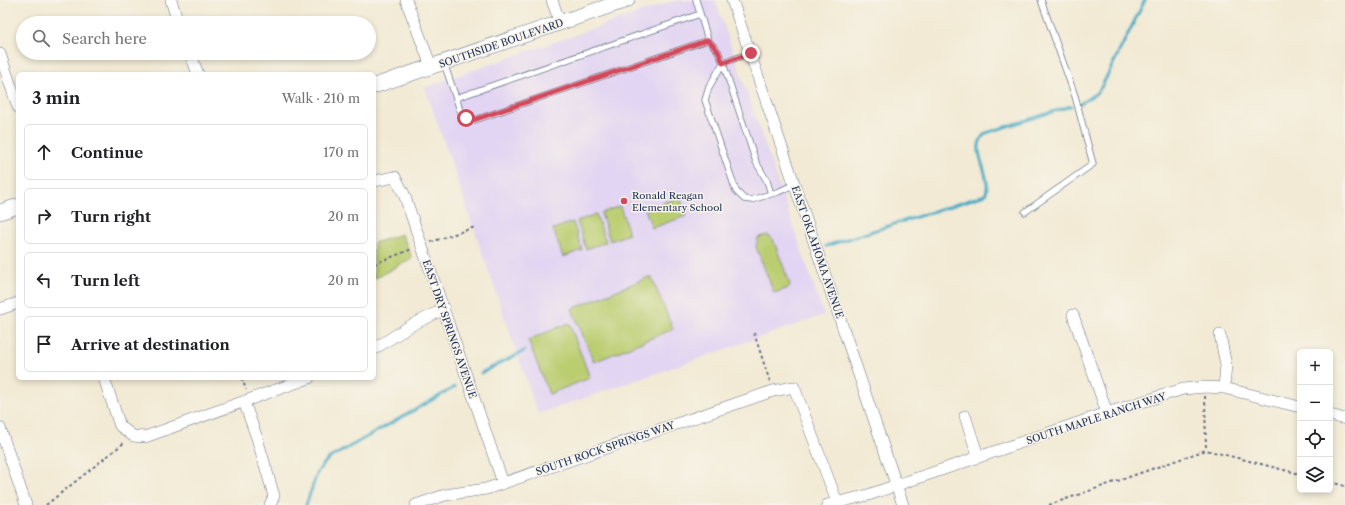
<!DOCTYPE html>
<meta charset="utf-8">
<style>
body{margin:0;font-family:"Libre Caslon Text",serif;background:#f2f2f2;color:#202124}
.controls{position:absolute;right:12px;bottom:12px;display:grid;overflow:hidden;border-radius:6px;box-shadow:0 2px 6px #0003}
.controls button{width:36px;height:36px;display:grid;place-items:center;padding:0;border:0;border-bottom:1px solid #e0e0e0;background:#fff;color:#202124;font:20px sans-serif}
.stop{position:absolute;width:12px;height:12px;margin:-9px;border:3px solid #d1495b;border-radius:50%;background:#fff}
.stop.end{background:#d1495b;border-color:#fff;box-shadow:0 1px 4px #0008}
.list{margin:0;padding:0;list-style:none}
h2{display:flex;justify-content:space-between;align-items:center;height:52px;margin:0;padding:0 16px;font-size:17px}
h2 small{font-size:13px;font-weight:400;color:#757577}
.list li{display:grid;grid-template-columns:26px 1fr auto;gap:12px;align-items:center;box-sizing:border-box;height:56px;margin:0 8px 8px;padding:0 8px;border:1px solid #e0e0e0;border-radius:6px}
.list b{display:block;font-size:15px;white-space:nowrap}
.list em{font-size:13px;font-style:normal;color:#757577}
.icon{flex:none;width:22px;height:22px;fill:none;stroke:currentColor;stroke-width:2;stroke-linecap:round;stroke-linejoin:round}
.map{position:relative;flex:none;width:1345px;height:505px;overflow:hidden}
.search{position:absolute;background:#fff;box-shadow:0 2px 6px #0003;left:16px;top:16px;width:360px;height:44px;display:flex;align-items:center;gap:10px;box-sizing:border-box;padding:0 14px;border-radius:22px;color:#757577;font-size:15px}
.panel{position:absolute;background:#fff;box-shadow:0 2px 6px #0003;left:16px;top:72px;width:360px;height:308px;border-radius:6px}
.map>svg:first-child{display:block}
</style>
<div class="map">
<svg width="1345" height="505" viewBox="0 0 1345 505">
<rect width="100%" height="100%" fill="#f7f3e8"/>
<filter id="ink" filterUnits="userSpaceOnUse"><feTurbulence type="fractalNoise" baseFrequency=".025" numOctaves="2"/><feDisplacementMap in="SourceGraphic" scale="8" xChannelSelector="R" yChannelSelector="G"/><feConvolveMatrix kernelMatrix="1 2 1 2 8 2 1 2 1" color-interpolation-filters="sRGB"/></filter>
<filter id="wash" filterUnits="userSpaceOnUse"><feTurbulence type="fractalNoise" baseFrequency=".012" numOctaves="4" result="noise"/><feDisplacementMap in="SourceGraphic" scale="16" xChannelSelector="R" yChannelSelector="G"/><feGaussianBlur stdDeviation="0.9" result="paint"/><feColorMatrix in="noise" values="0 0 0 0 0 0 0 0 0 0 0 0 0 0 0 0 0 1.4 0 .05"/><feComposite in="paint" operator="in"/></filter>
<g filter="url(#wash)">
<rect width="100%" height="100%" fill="#f2ead4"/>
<path fill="#e2d4f3" d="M676,0h39l109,315 -286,99 -113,-327z"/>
<path fill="#bbcd71" stroke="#6b7e68" d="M680,197l6,19 -34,12 -7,-19z
M620,206l9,28 -19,7 -9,-28z
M596,214l10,28 -20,7 -9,-28z
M573,222l9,28 -19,7 -10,-28z
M402,234l10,24 -38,21v-36z
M767,235l6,4 17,45 -1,4 -15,5 -18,-46 2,-9z
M651,276l22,53 -79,33 -22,-53z
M569,323l21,55 -41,16 -21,-54z"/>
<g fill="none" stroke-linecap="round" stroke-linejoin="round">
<path stroke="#45abc5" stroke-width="3" d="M1081,103l17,-11 5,-8 42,-84
M826,246l159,-51c10,-19 -19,-46 1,-62l85,-27
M481,373l43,-22
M306,505l12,-34 10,-12 127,-72"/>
</g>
</g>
<g filter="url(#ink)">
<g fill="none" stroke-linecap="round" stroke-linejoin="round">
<defs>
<path id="service" d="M696,0l12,40 10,11 5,12 33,99 11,19 4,13
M750,53l-27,10 -14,24 -4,13 31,91 8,8 7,1 27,-8 17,-8
M444,63l16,47 6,8 9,2 233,-80
M456,98l244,-84
M1025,212l68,-48 -18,-68 -34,-96"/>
<path id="minor" d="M171,0l7,23
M406,0l25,66
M552,0l8,23
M732,0l171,505
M190,53l8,21
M0,54l18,53
M374,181l21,-4 9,17 99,289
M0,309l18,-6
M1073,315l34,98
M1220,335l6,30 -2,23
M374,349l36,-23 34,-17
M104,378l16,48 13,10 12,1 164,-59
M244,402l13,36 17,58 -4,9
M1330,415l15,4
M965,416l13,40
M0,428l26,77
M416,505l29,-10 41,-6 287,-98 21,-4 43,115
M827,505l41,-10 239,-82 76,-24 22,-2 19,1 76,19"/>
<path id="secondary" d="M374,86l253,-86
M0,212l18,-6"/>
</defs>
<use href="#service" stroke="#667087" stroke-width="7"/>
<use href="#minor" stroke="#667087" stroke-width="12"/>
<use href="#secondary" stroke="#667087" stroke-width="16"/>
<path stroke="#667087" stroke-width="2" stroke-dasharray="3 3" stroke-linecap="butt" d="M431,242l44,-15
M374,264l38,-15
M754,333l16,49
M242,378l4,12
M1205,396l1,54
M1330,482l15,4
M46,505l79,-63
M1049,505l157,-55 94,24"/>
<use href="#service" stroke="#fff" stroke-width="5.5"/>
<use href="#minor" stroke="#fff" stroke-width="11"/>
<use href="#secondary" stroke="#fff" stroke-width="15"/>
</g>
</g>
<g fill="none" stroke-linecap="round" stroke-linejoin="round" filter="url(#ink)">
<path stroke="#d1495b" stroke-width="5" d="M466,118l8,2 234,-80 10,11 5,12 28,-10"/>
</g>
<circle fill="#d1495b" stroke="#f7f3e8" stroke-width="1.5" cx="624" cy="201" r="4"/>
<g text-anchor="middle" stroke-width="3" stroke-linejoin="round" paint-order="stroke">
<g font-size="10" fill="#1b2f5e" stroke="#f7f3e8">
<text transform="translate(501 43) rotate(-19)" y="4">SOUTHSIDE BOULEVARD</text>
<text transform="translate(818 252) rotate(71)" y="4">EAST OKLAHOMA AVENUE</text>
<text transform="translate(450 329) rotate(71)" y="4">EAST DRY SPRINGS AVENUE</text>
<text transform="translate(1096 418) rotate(-18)" y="4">SOUTH MAPLE RANCH WAY</text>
<text transform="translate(605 448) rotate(-19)" y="4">SOUTH ROCK SPRINGS WAY</text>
</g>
<g font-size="10" fill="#1b2f5e" stroke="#f7f3e8" text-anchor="start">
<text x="632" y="199">Ronald Reagan<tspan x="632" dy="12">Elementary School</tspan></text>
</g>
</g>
</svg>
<div class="controls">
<button>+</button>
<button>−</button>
<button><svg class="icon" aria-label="locate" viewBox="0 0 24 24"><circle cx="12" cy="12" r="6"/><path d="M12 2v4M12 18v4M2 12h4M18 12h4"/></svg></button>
<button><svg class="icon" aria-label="layers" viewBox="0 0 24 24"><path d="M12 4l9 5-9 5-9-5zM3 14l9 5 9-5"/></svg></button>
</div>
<div class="stop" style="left:466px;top:118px"></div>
<div class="stop end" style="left:751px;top:53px"></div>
<div class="search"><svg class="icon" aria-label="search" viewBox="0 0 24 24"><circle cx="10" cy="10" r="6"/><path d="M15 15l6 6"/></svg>Search here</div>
<section class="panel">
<h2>3 min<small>Walk · 210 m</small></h2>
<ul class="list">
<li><svg class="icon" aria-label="ahead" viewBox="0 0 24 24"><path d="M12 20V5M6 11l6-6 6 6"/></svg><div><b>Continue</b></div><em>170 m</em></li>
<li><svg class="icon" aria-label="right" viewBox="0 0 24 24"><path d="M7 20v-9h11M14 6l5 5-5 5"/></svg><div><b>Turn right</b></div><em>20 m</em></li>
<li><svg class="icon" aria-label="left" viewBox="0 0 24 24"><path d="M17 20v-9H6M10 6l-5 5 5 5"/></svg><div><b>Turn left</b></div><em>20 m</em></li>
<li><svg class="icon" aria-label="arrive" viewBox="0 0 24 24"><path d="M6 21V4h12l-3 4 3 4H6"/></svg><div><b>Arrive at destination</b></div></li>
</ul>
</section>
</div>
